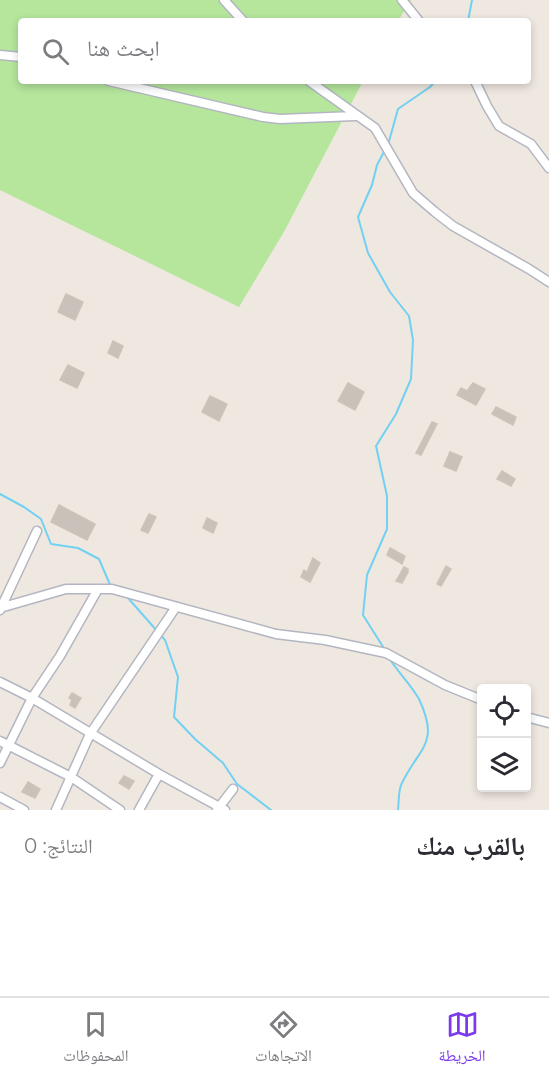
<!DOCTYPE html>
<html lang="ar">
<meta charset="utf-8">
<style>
body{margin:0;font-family:Montserrat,"Noto Naskh Arabic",sans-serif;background:#f2f2f3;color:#2b2b33;direction:rtl}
.controls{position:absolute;right:18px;bottom:18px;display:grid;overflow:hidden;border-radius:6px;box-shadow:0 3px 9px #0003}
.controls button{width:54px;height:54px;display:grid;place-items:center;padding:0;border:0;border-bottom:2px solid #e1e1e2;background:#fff;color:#2b2b33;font:30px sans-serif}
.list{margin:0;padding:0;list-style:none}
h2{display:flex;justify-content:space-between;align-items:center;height:78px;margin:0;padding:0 24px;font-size:26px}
h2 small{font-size:20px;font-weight:400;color:#7c7c81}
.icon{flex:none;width:33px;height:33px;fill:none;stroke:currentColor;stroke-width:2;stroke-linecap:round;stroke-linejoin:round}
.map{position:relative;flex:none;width:549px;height:810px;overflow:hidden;direction:ltr}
.search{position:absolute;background:#fff;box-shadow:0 3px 9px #0003;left:18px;right:18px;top:18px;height:66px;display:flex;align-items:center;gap:15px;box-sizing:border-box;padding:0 21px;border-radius:6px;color:#7c7c81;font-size:22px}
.sheet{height:186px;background:#fff}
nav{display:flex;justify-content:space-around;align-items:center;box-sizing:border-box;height:84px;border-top:2px solid #e1e1e2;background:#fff;font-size:16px;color:#7c7c81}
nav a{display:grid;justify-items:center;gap:3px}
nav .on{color:#7c3aed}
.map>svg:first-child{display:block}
</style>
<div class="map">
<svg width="549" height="810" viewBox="0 0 549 810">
<rect width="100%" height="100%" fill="#efe8e0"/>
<path fill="#b5e69c" d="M0,0h411l-13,21h-377v60h342l-78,149 -46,77 -239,-117z"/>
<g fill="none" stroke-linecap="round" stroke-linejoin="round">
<path stroke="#72d0f2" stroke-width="2" d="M468,21l4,-21
M388,145l10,-36 32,-22 5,-6
M0,494l24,13 17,12 10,25 27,4 21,11 12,28
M128,598l37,42 13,37 -4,40 21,22 28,24 14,21 34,26
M385,650l-22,-35 4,-40 20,-46v-33l-11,-50 20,-32 15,-35 2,-39 -4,-24 -19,-24 -22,-39 -10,-36 14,-32 5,-20 8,-15
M389,658c9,14 22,27 30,41 21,45 1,47 -17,84 -4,7 -3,19 -4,27"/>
</g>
<path fill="#c8c2bb" stroke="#cbc4b9" stroke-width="1.5" d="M66,294l17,8 -8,18 -17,-8z
M113,341l10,5 -5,12 -10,-5z
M68,365l16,8 -7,15 -17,-8z
M348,383l16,9 -9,18 -17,-9z
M473,383l12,6 -9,16 -19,-10 4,-7 6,3z
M210,396l17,8 -8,17 -17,-9z
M496,407l20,10 -3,8 -21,-11z
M432,422l5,2 -16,31 -5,-2z
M450,452l12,5 -6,14 -12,-5z
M502,471l13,8 -4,7 -14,-7z
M59,505l36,19 -8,16 -36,-18z
M149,514l7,3 -8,16 -7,-3z
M207,518l10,5 -4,10 -10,-5z
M390,548l15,8 -3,8 -15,-9z
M313,558l7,5 -10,19 -9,-5 3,-7 3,2z
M446,566l5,3 -10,17 -4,-2z
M404,567l4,2v3l-6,11 -6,-2z
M72,693l9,5 -6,10 -5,-3 2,-5 -3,-2z
M124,776l10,5 -5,8 -10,-6z
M28,782l12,7 -5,9 -13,-6z"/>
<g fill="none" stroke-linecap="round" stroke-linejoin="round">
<defs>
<path id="street" d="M224,0l19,21
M402,0l17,21
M0,55l21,2
M109,81l154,36 17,2 75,-3
M309,81l66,47 38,65 22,19 18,14 76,43 20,13
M475,81l12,25 12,20 32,18 18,24
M0,608l66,-19h46l164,45 49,6 61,13 59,32 37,15
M0,610l37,-79
M0,682l32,16 127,76 66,36
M526,717l23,6
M0,741l71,36 49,33
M0,763l32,-65 28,-42 38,-67
M0,797l24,13
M56,810l34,-76 86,-127
M139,810l20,-36
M217,810l16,-21"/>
</defs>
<use href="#street" stroke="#b3b6c1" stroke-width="11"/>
<use href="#street" stroke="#fff" stroke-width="8"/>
</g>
</svg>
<div class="controls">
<button><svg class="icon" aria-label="locate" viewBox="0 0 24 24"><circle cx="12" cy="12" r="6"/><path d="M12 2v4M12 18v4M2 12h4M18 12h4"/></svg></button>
<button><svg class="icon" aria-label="layers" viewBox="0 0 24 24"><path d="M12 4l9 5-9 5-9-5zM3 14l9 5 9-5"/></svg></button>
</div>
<div class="search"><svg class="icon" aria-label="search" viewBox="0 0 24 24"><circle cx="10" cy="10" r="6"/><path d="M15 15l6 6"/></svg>ابحث هنا</div>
</div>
<section class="sheet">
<h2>بالقرب منك<small>النتائج: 0</small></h2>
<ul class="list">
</ul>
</section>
<nav>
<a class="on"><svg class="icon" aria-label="map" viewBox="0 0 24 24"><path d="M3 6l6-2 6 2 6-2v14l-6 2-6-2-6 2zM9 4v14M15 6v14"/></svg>الخريطة</a>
<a><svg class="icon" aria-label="directions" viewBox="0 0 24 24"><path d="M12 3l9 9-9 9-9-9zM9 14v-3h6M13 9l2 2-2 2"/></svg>الاتجاهات</a>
<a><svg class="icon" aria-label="saved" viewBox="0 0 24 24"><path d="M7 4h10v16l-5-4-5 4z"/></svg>المحفوظات</a>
</nav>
